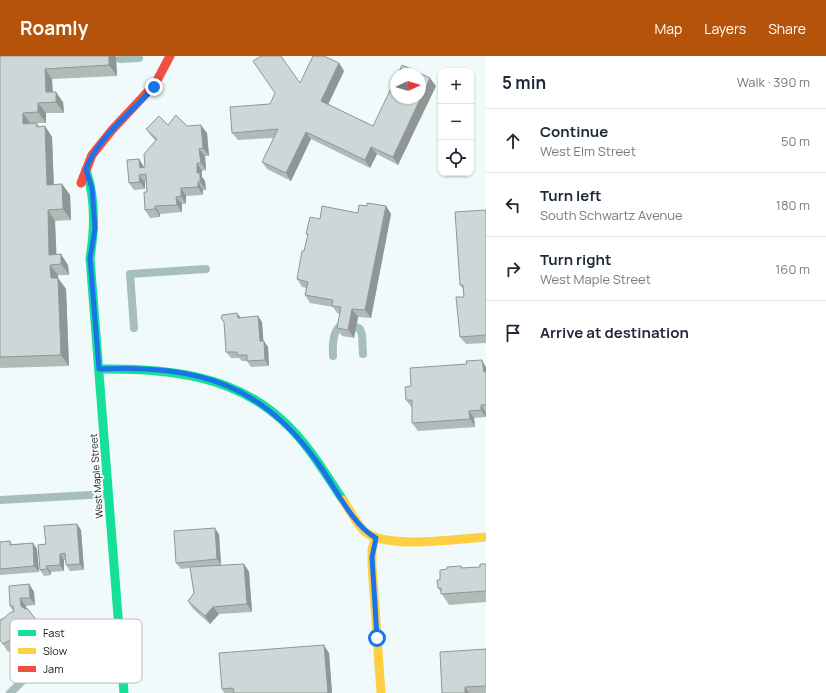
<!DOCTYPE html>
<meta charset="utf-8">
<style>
body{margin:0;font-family:Manrope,sans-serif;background:#f6f6f7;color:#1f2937}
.controls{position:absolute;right:12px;top:12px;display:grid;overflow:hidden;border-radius:8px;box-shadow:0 1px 3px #0004}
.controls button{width:36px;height:36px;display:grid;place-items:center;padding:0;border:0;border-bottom:1px solid #e0e1e3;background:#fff;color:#1f2937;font:20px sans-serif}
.compass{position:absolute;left:390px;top:12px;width:36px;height:36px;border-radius:50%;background:#fff;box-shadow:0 1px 3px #0004;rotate:86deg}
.stop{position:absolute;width:12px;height:12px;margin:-9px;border:3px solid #1a73e8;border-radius:50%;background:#fff}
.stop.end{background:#1a73e8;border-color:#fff;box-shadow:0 1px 4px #0008}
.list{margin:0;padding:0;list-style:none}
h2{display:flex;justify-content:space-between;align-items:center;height:52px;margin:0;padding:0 16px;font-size:17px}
h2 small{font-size:13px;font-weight:400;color:#747a83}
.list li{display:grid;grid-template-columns:26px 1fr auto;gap:12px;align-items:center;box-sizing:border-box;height:64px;padding:0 16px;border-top:1px solid #e0e1e3}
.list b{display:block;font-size:15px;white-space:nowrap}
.list p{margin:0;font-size:13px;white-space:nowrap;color:#747a83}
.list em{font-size:13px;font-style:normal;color:#747a83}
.icon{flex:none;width:22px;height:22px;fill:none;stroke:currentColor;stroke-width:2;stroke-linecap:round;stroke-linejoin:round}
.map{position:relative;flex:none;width:486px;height:637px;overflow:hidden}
header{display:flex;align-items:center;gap:24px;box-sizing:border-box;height:56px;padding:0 20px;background:#b45309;color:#fff}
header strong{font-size:19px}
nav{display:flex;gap:22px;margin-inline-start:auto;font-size:14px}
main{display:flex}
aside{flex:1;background:#fff}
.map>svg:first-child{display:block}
</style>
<header>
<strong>Roamly</strong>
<nav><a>Map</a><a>Layers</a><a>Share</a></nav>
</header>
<main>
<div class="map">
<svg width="486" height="637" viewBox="0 0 486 637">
<rect width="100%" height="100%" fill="#f1fafa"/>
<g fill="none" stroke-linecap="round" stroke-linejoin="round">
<path stroke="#a6bebe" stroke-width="8" d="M120,3l19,-1
M134,272l-4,-54 76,-5
M333,300c-1,-19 2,-42 27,-27l2,6 1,19
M0,444l108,-6
M10,637l41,-40 8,-3 60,-6"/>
<path stroke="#16e098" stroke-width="9" d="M86,114c10,29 9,58 4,88l34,435
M99,313c65,-1 133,5 183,51 25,22 43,53 61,80"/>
<path stroke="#ffcf43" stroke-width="9" d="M343,444c7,10 13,23 21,31 22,19 93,8 122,6
M375,482l-3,12v15l9,128"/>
<path stroke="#f24e42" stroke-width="9" d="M81,127l11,-28 20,-25 43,-46 15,-28"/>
</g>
<path fill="#b1b9b9" d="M0,0h116l1,20 -65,3 1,13 10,10 1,11h-18v10h-9l2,3h6l7,11 2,48 8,-1 8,11 1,25 -16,1 1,34 12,10 1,10h-11v3l8,11 3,77 -69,2z
M339,7l5,8 -16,33 45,22 63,-40 -38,79 -21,-11 -7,14 -59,-29 -20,42 -24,-12 -5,-7 12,-24 -36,2 -6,-7 38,-29 30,-21z
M168,69l19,1 20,7 2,23h-4l1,14 -4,1v6l3,4 1,9h-3v5l-17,1v8h-4v8l-22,2v3l-10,1 -5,-8 2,-18 -1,-10h-1v7l-11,1 -5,-7 10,-24 5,8h1l11,-26 -5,-5 -5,-7z
M367,150h19l5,8 -20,104 -13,-1 -4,21 -12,-2 -5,-8 3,-14 -3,-1 -4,-6 -23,-4 -5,-8 1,-7 -4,-1 -5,-8 11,-43 -2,-2 14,-15 38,-6z
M486,154v133l-20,1 -6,-7 4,-40 -1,-8 -3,-4z
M258,260l4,6 1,19 5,6 1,19 -18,1 -4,-6h-5l-3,-3h-8l-5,-6 -2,-29 -3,-5h20z
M486,311v50l-12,1 1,9 -57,4 -6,-8v-15l-6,-8 5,-14z
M77,468l4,6 3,40 -14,1 -4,-6v-5h-2v11l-13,1v3l-7,1 -4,-6 6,-26z
M219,478l2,31 23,-1 5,8 3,40 -33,2 -9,10 -17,-15 -5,-8 6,-8 -4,-25 -9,1 -5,-6z
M10,485l2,3 21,-1 4,6 2,23 -39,3v-33z
M486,508v38l-37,3 -11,-17 2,-8 21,-14 1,2 18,-1z
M29,528l5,8 1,13 -9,1v3l1,-1 15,21 -13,11 -2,-3 -5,4 1,2 -15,9 -7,-11h-1v-21l14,-8 -1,-1 -3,-5z
M486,593v44h-44z
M329,597l3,40h-108l-2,-4z"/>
<path fill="#909696" d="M109,0h7l1,20 -8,-11z
M339,7l5,8 -18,38 -5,-8z
M45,13l7,10 1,23 -7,-10z
M430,22l6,8 -38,79 -5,-8z
M56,36l7,10 1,11 -8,-11z
M38,47l8,10v10l-8,-11z
M23,57l7,10 -7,1z
M201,69l6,8 2,23 -6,-8z
M45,70l7,11 2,59 -7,-11z
M306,76l5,7 -20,42 -5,-8z
M371,91l6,7 -7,14 -5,-8z
M199,93l6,7 1,14 -5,-7z
M139,103l5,8 1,7 -5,-6z
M197,107l5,8v6l3,4 1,9 -6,-8 -3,-9z
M139,119l6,7v7l-5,-7z
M198,126l5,8v5l-5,-8z
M62,128l8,11 1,25 -8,-11z
M181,132l5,8v8l-5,-8z
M176,141l6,7v8l-5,-7z
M155,150l5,8v3l-5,-8z
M386,150l5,8 -20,104 -6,-8z
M48,154l7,11 2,44 -8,-10z
M61,198l7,11 1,10 -8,-11z
M50,209l8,10 1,14 -8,-11z
M58,222l8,11 3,77 -8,-11z
M352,253l6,8 -4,21 -6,-8z
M237,257l5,6 -4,-1z
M258,260l4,6 2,25 -4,-6z
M264,285l4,6 1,19 -4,-6z
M482,304l4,7v8l-2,-3z
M481,349l5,8v4l-5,-7z
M469,355l5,7 1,9 -5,-8z
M77,468l4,6 3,40 -4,-6z
M215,472l4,6 2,31 -4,-6z
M33,487l4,6 2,23 -5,-6z
M60,498l4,6v11l-4,-6z
M244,508l5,8 3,40 -5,-8z
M46,510l5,6v3l-4,-6z
M29,528l5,8 1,13 -5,-7z
M20,542l6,8 1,8 -6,-8z
M213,551l6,7 -9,10 -5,-8z
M324,589l5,8 3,40h-4z
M465,631l4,6h-4z"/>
<path fill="#ced7d7" stroke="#909696" d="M0,0h109v9l-64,4 1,23h10v10l-18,1v9l-15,1v11l13,-1 1,4 8,-1 2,59 15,-1 1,25 -15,1 1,45 12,-1v10l-11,1 1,13h7l3,77 -61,2z
M261,0h20l19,27 13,-27h11l15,7 -18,38 52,25 23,-48v20h24v-24h-22l4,-9 28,13 -37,79 -22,-10 -6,13 -59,-28 -20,41 -24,-11 16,-33 -46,4 -2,-26 40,-3 5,-11 -22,-32z
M176,59l11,11 14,-1 2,23 -4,1 2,14h-4v10h3v9h-2v5l-17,1v8l-5,1 1,8 -22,1v3l-10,1 -1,-18h3l-1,-18 -7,1 1,7 -11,1 -2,-23 12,-1 1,9 5,-1 -1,-13 13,-15 -11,-10 13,-13 9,9z
M367,147l19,3 -21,104 -13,-1 -4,21 -11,-2 4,-21 -9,-1 1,-6 -28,-5 3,-13 -11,-3 5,-28h2l4,-17h-2l4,-17 10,2 2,-13 36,7 1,-8 8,1z
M486,154v125l-26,2 -4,-40h8l-1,-12h-3l-5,-73z
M237,257l1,5 20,-2 2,25h4l1,19 -18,1v-6h-10v-3h-11l-2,-30 -3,-4 1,-3z
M482,304l2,12h2v33h-5v5l-12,1 1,8 -58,4v-23h-6l-1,-13 6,-1 -1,-18 57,-4 -1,-3z
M77,468l3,40 -14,1 -1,-12 -5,1v11l-14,1 1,3 -7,1 -2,-25 8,-1 -2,-18z
M215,472l2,31 -41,4 -2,-32z
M10,485v4l23,-2 1,23 -34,3v-27z
M244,508l3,40 -34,3 -8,9 -17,-15 6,-8 -4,-26z
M480,508h6v27l-45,3v-6h-3l-1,-8h3v-10l7,-1v-2l14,-1v2l19,-1z
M29,528l1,14h-10l1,8 4,3 2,-1 10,13 -14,11 -2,-2 -5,3 2,2 -15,9 -3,-4v-20l4,-2 7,-6h3l-1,-6h-3l-1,-20z
M324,589l4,48h-94l-1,-5 -11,1 -3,-36z
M486,593v37l-21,1v6h-23l-2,-41z"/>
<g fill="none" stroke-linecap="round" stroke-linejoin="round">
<path stroke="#1a73e8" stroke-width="5" d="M154,31c-20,23 -60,54 -68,83l6,18 3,41 -5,29 9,111c101,-4 167,15 225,103 13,20 31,55 52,66l-4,19 5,81"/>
</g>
<g text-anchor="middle" stroke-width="3.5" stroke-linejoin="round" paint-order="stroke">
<g font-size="10" fill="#111b1b" stroke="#fff">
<text transform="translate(96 420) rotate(-94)" y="4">West Maple Street</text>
</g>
</g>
<rect x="10" y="563" width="132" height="64" rx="6" fill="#fff" stroke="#b8bbbb" stroke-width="1"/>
<rect x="18" y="574" width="18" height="6" fill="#16e098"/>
<rect x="18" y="592" width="18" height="6" fill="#ffcf43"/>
<rect x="18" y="610" width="18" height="6" fill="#f24e42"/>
<g font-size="11" fill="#111b1b">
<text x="43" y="581">Fast</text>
<text x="43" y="599">Slow</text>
<text x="43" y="617">Jam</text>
</g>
</svg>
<div class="controls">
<button>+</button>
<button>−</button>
<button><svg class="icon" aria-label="locate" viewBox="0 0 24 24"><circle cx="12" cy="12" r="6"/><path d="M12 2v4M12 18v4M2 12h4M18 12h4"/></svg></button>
</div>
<svg class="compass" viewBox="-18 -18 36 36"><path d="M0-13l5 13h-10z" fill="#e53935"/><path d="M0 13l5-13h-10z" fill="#747a83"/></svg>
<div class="stop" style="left:377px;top:582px"></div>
<div class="stop end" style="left:154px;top:31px"></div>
</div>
<aside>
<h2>5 min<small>Walk · 390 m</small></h2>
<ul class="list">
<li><svg class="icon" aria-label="ahead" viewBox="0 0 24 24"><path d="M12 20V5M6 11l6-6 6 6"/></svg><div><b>Continue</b><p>West Elm Street</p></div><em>50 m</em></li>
<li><svg class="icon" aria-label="left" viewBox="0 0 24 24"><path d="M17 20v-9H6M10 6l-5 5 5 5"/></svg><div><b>Turn left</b><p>South Schwartz Avenue</p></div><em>180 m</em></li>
<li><svg class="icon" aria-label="right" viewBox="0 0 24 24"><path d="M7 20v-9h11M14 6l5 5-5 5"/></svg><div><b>Turn right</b><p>West Maple Street</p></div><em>160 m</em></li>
<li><svg class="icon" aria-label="arrive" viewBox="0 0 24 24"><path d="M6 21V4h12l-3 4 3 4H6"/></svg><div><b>Arrive at destination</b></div></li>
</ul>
</aside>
</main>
